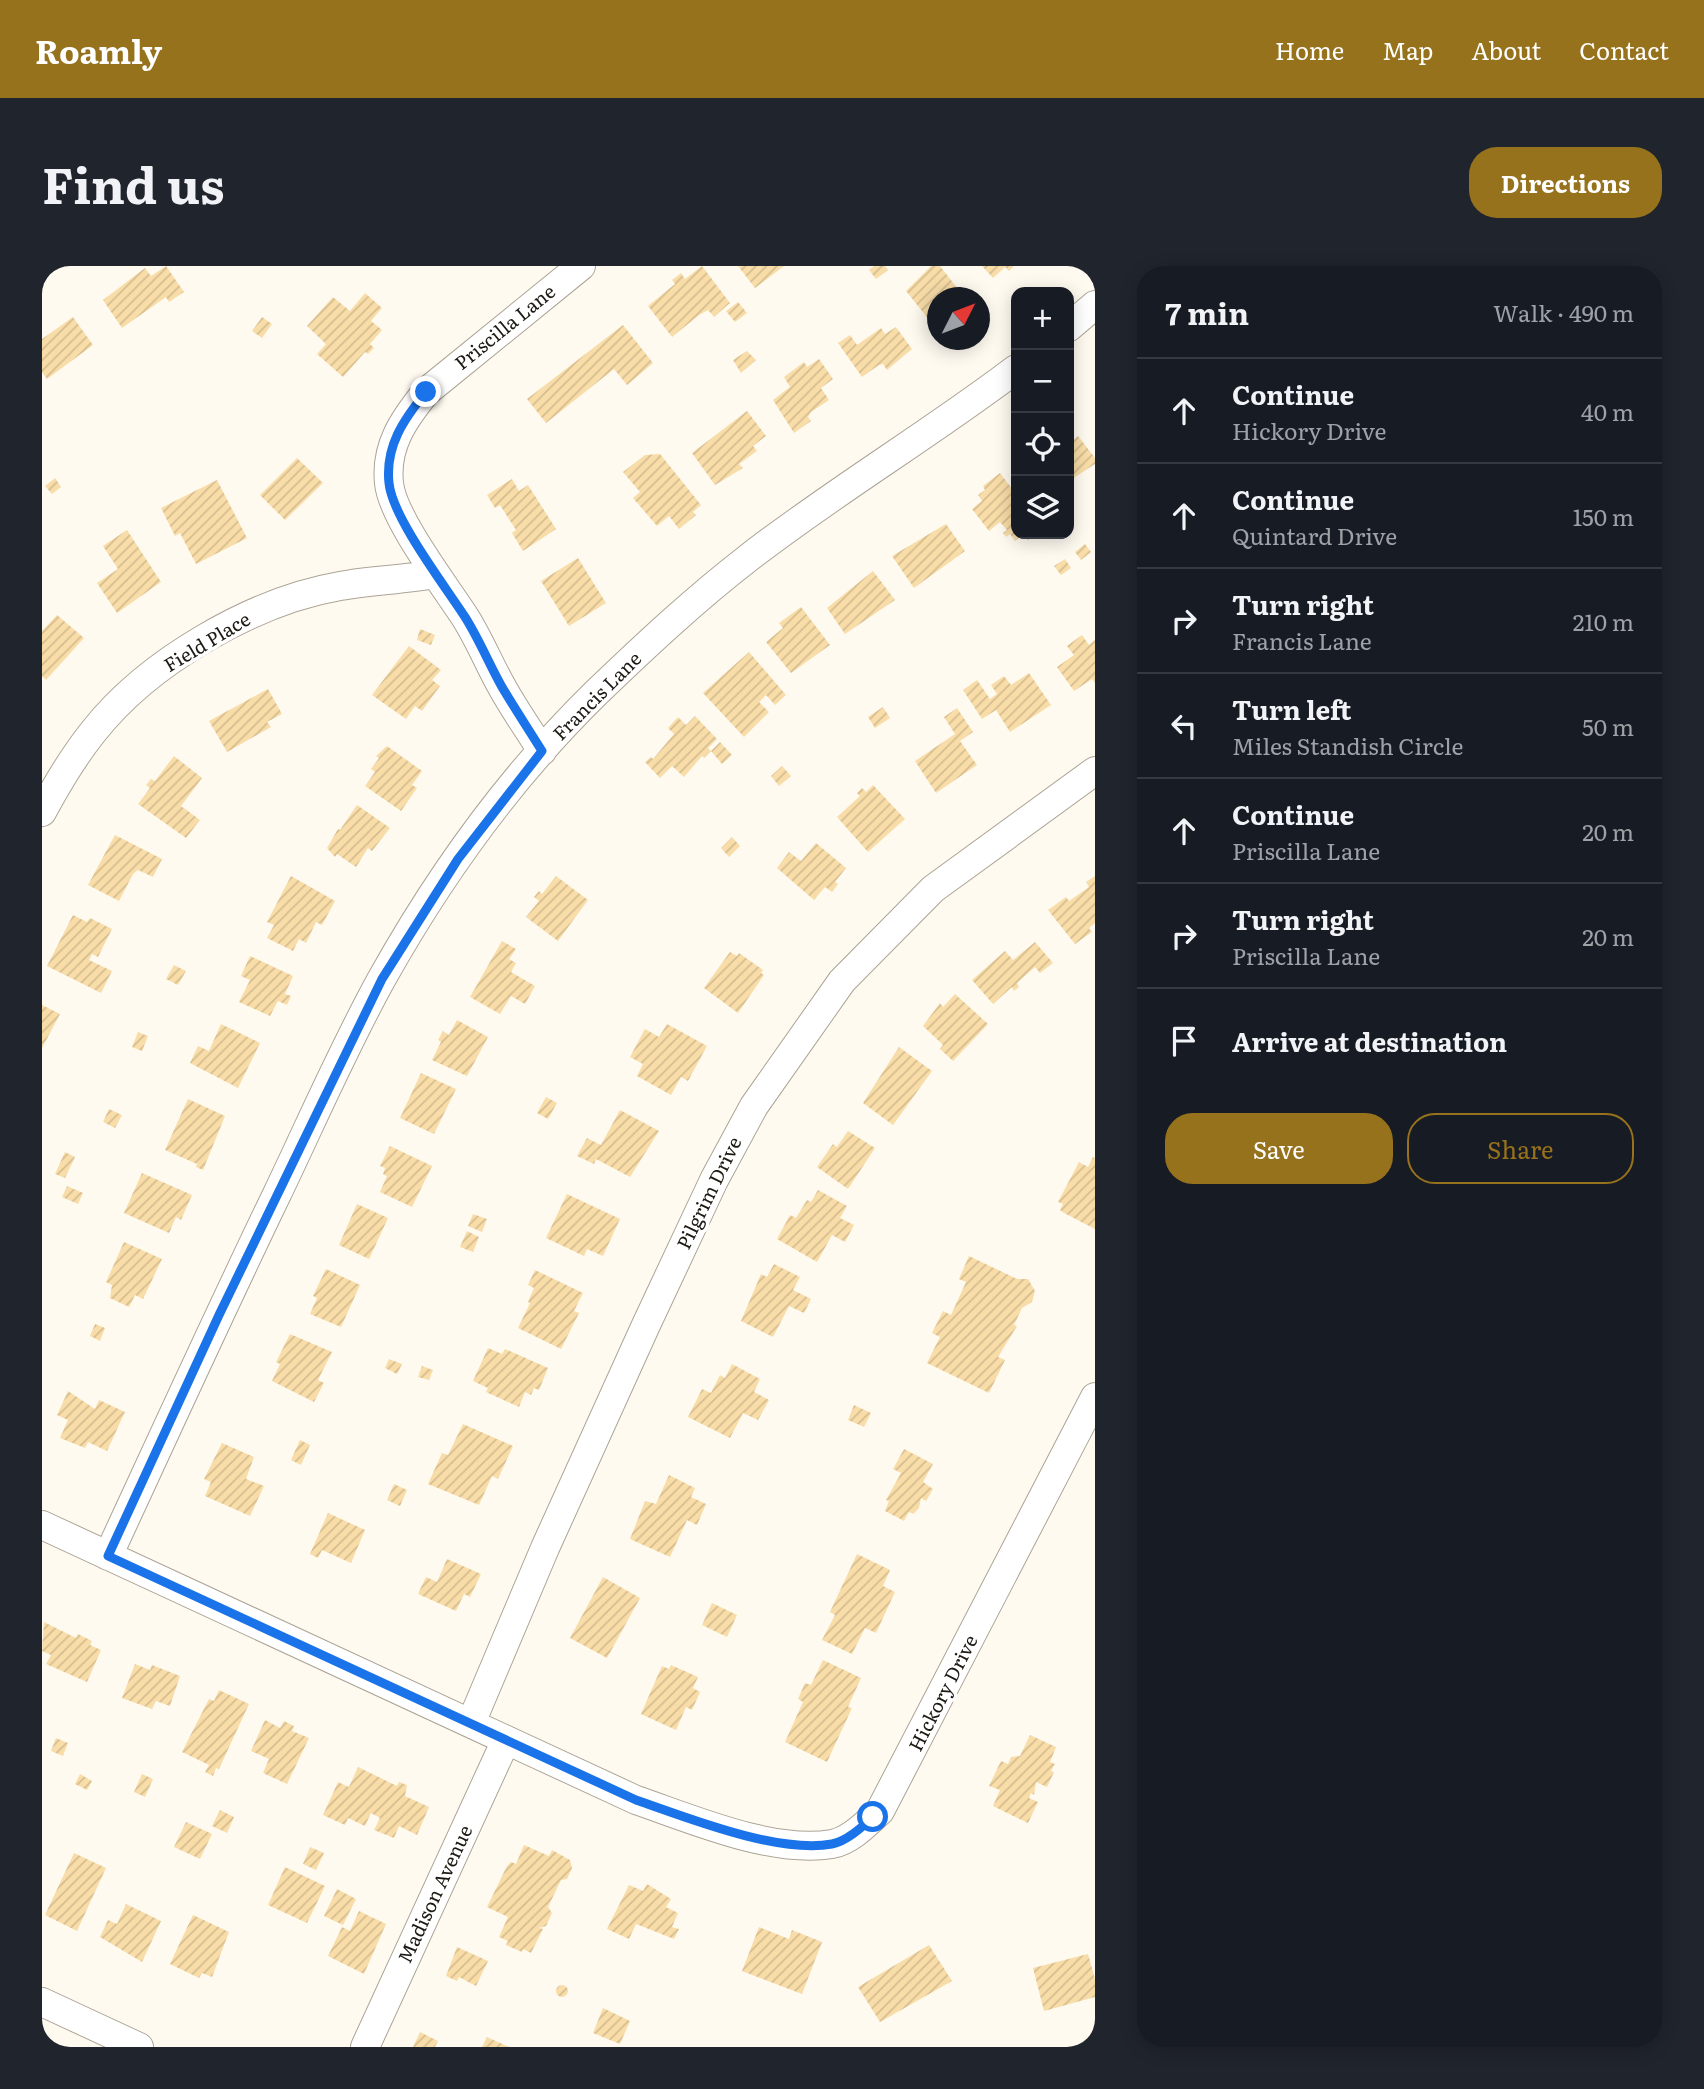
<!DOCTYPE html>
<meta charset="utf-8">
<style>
body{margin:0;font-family:Literata,serif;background:#20242c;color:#f1f3f6}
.controls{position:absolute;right:21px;top:21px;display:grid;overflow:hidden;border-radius:14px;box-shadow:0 4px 18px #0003}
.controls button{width:63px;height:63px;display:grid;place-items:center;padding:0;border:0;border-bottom:2px solid #363941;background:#171b24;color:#f1f3f6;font:35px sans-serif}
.compass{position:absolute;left:885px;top:21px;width:63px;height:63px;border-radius:50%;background:#171b24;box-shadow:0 4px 18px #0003;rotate:48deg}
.stop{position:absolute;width:21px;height:21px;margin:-16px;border:5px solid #1a73e8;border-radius:50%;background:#fff}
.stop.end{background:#1a73e8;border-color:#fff;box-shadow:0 2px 7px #0008}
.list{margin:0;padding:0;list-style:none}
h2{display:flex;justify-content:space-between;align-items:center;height:91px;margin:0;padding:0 28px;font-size:30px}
h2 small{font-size:23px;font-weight:400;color:#9ea1a6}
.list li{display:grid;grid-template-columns:46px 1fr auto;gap:21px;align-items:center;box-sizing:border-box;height:105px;padding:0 28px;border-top:2px solid #363941}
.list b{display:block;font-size:26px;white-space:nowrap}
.list p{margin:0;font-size:23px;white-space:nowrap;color:#9ea1a6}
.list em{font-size:23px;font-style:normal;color:#9ea1a6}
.actions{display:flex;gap:14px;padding:21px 28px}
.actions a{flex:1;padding:16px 0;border:2px solid #97721c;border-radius:28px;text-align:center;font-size:24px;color:#97721c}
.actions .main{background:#97721c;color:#fff}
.icon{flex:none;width:38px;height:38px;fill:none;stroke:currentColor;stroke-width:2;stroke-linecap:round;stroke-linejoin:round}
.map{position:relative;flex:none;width:1053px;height:1781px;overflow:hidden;border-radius:28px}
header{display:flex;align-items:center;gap:42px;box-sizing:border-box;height:98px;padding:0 35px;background:#97721c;color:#fff}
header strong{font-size:33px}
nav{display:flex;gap:38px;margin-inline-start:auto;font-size:24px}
.intro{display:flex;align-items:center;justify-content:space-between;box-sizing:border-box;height:168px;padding:0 42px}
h1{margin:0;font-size:49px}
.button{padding:18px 32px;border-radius:28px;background:#97721c;color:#fff;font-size:24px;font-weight:700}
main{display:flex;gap:42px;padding:0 42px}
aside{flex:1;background:#171b24;border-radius:28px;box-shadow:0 4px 18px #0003}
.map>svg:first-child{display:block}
</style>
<header>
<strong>Roamly</strong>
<nav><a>Home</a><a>Map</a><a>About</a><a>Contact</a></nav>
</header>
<div class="intro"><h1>Find us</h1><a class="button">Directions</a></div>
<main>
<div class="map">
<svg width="1053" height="1781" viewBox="0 0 1053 1781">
<defs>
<pattern id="building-hatch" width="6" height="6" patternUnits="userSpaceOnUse" patternTransform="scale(1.75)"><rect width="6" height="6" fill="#f9dda8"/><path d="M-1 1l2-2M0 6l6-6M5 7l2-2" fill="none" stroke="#d5bd90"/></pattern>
</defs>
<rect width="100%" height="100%" fill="#fffaf0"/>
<path fill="url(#building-hatch)" d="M124,0l18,26 -15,10 -3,-5 -44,31 -19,-28 42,-32 6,8z
M660,0l28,37 -16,14 -6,-7 -9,5 -27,22 -24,-31 27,-22 -3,-4 9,-7 4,6z
M696,0h46l-29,22z
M832,0h11l3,4 -12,9 -7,-9z
M889,0h9l25,32h-28v25l-3,3 -28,-35z
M940,0h32l-5,5 -4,-4 -12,11z
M323,27l17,15 -11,13 11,9 -12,14 4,4 -6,6 -3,-2 -22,25 -26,-23 9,-10 -19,-18 26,-29 17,14z
M696,36l9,11 -12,9 -9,-11z
M31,51l20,28 -46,34 -5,-7v-33z
M220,51l10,7 -10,14 -10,-7z
M581,59l30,38 -26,22 -13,-16 -68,54 -19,-24z
M854,61l16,22 -25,21 -4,-6 -4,1 -17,12 -24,-34 12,-8 7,10 24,-17 4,6z
M705,85l9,9 -15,13 -8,-13z
M777,93l14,20 -12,9 8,12 -18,12 -3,5 3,4 -17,12 -21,-33 17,-13 -6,-10 20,-15 3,5z
M705,145l19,25 -13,10 4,5 -18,13 4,4 -28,17 -23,-32z
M1036,170l17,22v6l-26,17v-37z
M618,188l41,51 -8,7 3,3 -17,14 -10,-13 -12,10 -24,-28 7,-6 -17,-20 22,-17z
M255,192l26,25 -38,37 -25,-25z
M958,207l16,21v40h21l-9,6 -4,-6 -9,7 -5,-7 -4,3 -3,-4 4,-3 -7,-8 -11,9 -17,-22 10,-8 -4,-6 7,-5 -2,-4z
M13,212l6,9 -9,7 -7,-8z
M470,213l7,12 9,-6 28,44 -33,22 -11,-18 4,-3 -16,-25 -5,3 -8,-13z
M175,214l30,58 -51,26 -16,-31 -5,3 -14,-28z
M904,258l19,27 -51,37 -22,-32z
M85,264l34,52 -44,31 -20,-30 21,-14 -15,-23z
M1043,278l6,8 -10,8 -6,-8z
M536,292l28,45 -37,23 -28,-45z
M1023,293l6,9 -10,7 -7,-9z
M831,305l22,29 -50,34 -18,-26z
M759,341l29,38 -39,28 -25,-31 17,-14 -4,-5z
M15,349l27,23 -38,42 -4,-4v-45z
M378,363l15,6 -4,10 -14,-5z
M1040,369l7,10 6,-5v43l-3,-4 -18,12 -17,-24 17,-12 -7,-9z
M367,380l32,24 -9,10 8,6 -18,25 -7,-5 -9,13 -34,-24z
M707,386l37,43 -11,10 -9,-10 -7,7 10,10 -25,25 -41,-44z
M987,407l22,32 -41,27 -14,-22 -14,9 -19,-29 14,-10 13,19 7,-5 -6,-9 13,-9 7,9z
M226,423l14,25 -15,8 4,5 -44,25 -18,-31z
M841,441l7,11 -15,10 -7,-11z
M915,442l16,24 -13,9 17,24 -41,28 -21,-32 40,-27 -11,-17z
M653,450l22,23 -9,9 3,3 -7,7 -2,-2 -18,21 -12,-11 -12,12 -15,-16 6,-5 2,2 21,-25 -6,-6 10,-11 8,8z
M678,476l12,13 -10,9 -11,-13z
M345,480l35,25 -10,14 5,3 -16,23 -36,-25 10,-14 -4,-3 8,-11 -3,-2z
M132,490l28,22 -21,28 19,14 -14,18 -48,-34 12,-16 -4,-3 5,-6 4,2z
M740,500l9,10 -12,10 -8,-10z
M831,519l32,34 -37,33 -31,-35 23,-21 -3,-3 5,-5 4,4z
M315,539l33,23 -18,23 -4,-3 -12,19 -19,-13 -2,3 -8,-9 11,-19 2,1z
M73,569l47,24 -9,18 -15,-7 -5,4 -14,27 -31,-16z
M690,571l8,9 -11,11 -8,-9z
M774,577l30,25 -11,14 3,2 -6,8 -7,-5 -11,13 -37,-32 12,-16 12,9z
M249,610l44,25 -13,24 -6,-3 -10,21 -7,-4 -6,12 -26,-13 7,-13 -7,-3z
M514,610l32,24 -30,41 -32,-24 13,-16 -5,-4 5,-6 3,3z
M1053,610v47l-6,5 3,4 -17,12 -27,-34 18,-13 3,4 20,-14 -3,-5z
M31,649l14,7 3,-4 22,11 -14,28 -6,-3 -3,6 23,11 -11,22 -54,-27z
M460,675l14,8 -7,10 7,4 -5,9 24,14 -10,18 -14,-8 -11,18 -30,-17z
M993,676l18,21 -13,10 -5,-6 -18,16 2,4 -5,4 -2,-4 -19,17 -21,-24 33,-29 8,9z
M688,686l7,4 2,-3 24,17 -2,3 3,2 -26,38 -34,-25z
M208,690l43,20 -8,18 6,2 -4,9 -9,-4 -8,15 -31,-14 11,-22 -9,-4z
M132,699l12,6 -8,14 -12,-6z
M913,728l33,30 -35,37 -13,-12 3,-4 -20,-19 17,-23 3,4z
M0,739l18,9 -18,34z
M415,754l31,17 -21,39 -35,-16 9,-18 -3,-2 5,-9 6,4z
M179,758l39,19 -22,45 -48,-25 8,-17 11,5z
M625,758l40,22 -19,35 -7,-4 -10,18 -34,-19 6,-12 -13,-7 15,-28 14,8z
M96,766l10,4 -6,15 -10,-4z
M857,781l33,24 -39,54 -30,-22z
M379,807l35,16 -22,45 -34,-16z
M504,831l11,6 -9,16 -11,-6z
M146,833l37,17 -22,54 -7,-3 1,-3 -32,-14z
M67,843l13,6 -7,13 -12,-6z
M578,844l39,21 -29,46 -34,-18 -2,5 -17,-8 10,-18 14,7z
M806,865l27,17 -27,41 -31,-22 16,-23 4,3z
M348,880l42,20 -20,41 -32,-15 7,-16 -4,-2 2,-6 -5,-2z
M23,886l10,5 -10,21 -10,-4z
M1051,891l2,1v71l-31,-16 -4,-3 3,-6 -5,-2 21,-40 9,5z
M100,907l50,22 -11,25 -5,-3 -7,16 -45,-20z
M25,920l16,7 -5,11 -16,-7z
M776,924l29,16 -7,12 14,7 -9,17 -13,-7 -15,27 -40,-23 13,-24 6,3 11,-18 4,2z
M525,928l53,25 -17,37 -16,-7 -3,7 -38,-18z
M315,938l31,14 -19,41 -30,-14z
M431,948l14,5 -5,13 -14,-6z
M425,965l12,6 -6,15 -13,-5z
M82,976l38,17 -19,40 -8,-4 -6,12 -19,-9 2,-13 -6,-3z
M927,990l48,23h11l7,12 -3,11 -10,6 -8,17 3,1 -19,31 7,3 -16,33 -62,-30 13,-26 -8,-4 11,-22 8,4 15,-33 -7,-3z
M732,998l26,13 -7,13 18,9 -7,14 -15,-7 -16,31 -32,-16 20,-47 6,3z
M284,1003l34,16 -19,42 -31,-13 7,-16 -4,-2z
M493,1004l48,23 -9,18 5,2 -18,36 -43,-21 12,-25 -2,-1 6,-14 -6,-3z
M53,1058l10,4 -5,13 -10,-5z
M248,1068l42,18 -14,28 6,3 -10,19 -42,-21 8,-17 -4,-2z
M446,1082l14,6 3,-5 43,19 -9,22 -5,-2 -3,7 -6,-3 -6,15 -33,-15 2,-4 -15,-7z
M347,1093l13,5 -5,10 -12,-6z
M690,1098l28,15 -6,13 15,8 -11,20 -15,-7 -13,25 -42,-21 14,-28 9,4 9,-18 5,3z
M380,1100l11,4 -4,10 -11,-3z
M26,1125l27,18 4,-9 26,12 -18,39 -19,-9 -3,6 -25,-10 8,-18 -11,-5z
M812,1139l17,8 -7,14 -16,-7z
M421,1158l50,22 -15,33 -6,-3 -13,29 -51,-21 14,-31 6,2z
M258,1174l10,5 -9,20 -10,-5z
M180,1177l32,14 -8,22 18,7 -14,30 -45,-20 6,-14 -7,-3z
M862,1183l29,15 -10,18 10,7 -7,12 -5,-3 -2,10 -6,6 -4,-2 -5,9 -19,-10 4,-10 -3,-1 15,-27 -8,-4z
M627,1209l26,13 -4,9 15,7 -9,21 -10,-5 -17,37 -40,-18 15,-38 11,3z
M352,1218l13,6 -7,16 -13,-6z
M286,1247l37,17 -14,33 -29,-13 -4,8 -8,-4z
M815,1288l33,16 -7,16 12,6 -19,41 -11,-5 -13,26 -30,-14 13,-25 -5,-3z
M405,1293l34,15 -11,23 -6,-3 -8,17 -38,-17 8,-17 11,5z
M561,1311l37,21 -33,60 -37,-20z
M670,1337l25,12 -10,22 -25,-12z
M2,1356l32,16 2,-4 14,7 -2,4 11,5 -14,32 -41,-18 5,-9 -9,-4z
M781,1394l38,18 -13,29 4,1 -25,54 -42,-20 18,-40 -5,-3 7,-16 6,2z
M93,1398l15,6 2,-5 28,11 -10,30 -14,-5 -4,8 -30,-11z
M629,1399l27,12 -5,11 7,4 -8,18 -6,-3 -10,23 -35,-16 21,-48 7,3z
M177,1424l30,14 -30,65 -3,-1 -3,8 -8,-4 4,-7 -27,-13 27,-53 5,2z
M223,1454l15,8 4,-7 10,5 -2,5 17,7 -22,46 -24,-11 6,-14 -18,-8z
M988,1469l26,12 -6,15 5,2 -4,7 3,1 -7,15 -11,-5 -2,13 -3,-2 -2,5 9,4 -10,21 -35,-17 7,-16 -11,-4 12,-25 7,3 3,-7 9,-1z
M14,1472l12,5 -5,13 -12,-5z
M316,1501l39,19 2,-4 8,3 -2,11 24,11 -12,28 -18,-9 -5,12 -20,-8 6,-12 -9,-5 -6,13 -17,-8 -3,7 -22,-10 15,-33 11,5z
M38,1508l12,7 -5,9 -12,-6z
M100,1508l11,5 -8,18 -11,-5z
M178,1544l14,7 -7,16 -15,-7z
M144,1556l26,12 -12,25 -26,-12z
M482,1579l25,11 3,-6 18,10 2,8 -5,11 -6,1 -13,27 4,6 -6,13 -7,2 4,1 -12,24 -8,-4 -1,3 -16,-7 2,-4 -9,-4 9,-20 -21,-10 20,-41 4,-4 5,2z
M268,1581l14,6 -8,17 -13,-6z
M32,1587l32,15 -29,63 -32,-16z
M243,1601l40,19 -18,37 -39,-18z
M605,1618l24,15 -5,8 12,6 -6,14 7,2 -5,10 -38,-15 -7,15 -22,-10 22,-44 14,6z
M295,1623l19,10 -13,26 -19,-9z
M84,1638l35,17 -19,41 -42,-25 8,-17 9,4z
M317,1645l27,13 -22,50 -36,-18 14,-29 8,4z
M151,1649l36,17 -17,45 -10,-4 -3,5 -29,-14z
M717,1661l30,12 3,-9 30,12 -20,52 -60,-23z
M887,1679l23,36 -72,41 -22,-35z
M415,1681l31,14 -12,25 -17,-9 -2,4 -11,-5z
M1046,1688l7,25v18l-51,14 -11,-43z
M514 1725a6 6 0 1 1 12 0a6 6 0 1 1-12 0Z
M561,1742l27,13 -10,23 -27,-11z
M378,1766l18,9 -3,6h-22z
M445,1771l22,10h-27z"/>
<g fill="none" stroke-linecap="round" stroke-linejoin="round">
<defs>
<path id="minor" d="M1027,61l26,-22
M500,485c-13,-21 -28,-42 -40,-64 -13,-23 -23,-48 -37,-70 -20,-31 -73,-100 -76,-134 -4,-37 15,-64 37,-91l155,-126
M0,546c15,-28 31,-55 51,-80 55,-70 160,-131 247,-146 31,-6 63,-6 95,-12
M0,1259l594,275c56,19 136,54 196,44 18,-3 35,-21 48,-33l215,-414
M66,1290c56,-121 111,-242 169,-362 34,-71 66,-145 104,-214 58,-104 131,-205 216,-288 48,-46 97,-92 150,-133 86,-67 182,-124 269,-190
M429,1457l74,-175 101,-223 68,-145 40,-74 88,-125 91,-92 162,-118
M0,1736l97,45
M323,1781l141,-307"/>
</defs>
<use href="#minor" stroke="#aca495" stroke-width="30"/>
<use href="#minor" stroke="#fff" stroke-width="28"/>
</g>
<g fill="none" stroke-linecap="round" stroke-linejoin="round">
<path stroke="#1a73e8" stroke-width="9" d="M384,126c-22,27 -41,54 -37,91 3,34 56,103 76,134 14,22 24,47 37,70 13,22 27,43 40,64l-84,108 -76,120 -163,336 -111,241 528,244c52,18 142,54 196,44 15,-3 30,-17 41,-27"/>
</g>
<g text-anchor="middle" stroke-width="7" stroke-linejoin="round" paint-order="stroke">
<g font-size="19" fill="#1d1a14" stroke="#fff">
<text transform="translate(463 61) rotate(-39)" y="7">Priscilla Lane</text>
<text transform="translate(165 376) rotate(-31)" y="7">Field Place</text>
<text transform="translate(555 430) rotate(-45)" y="7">Francis Lane</text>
<text transform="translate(667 927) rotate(-64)" y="7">Pilgrim Drive</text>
<text transform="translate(901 1427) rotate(-63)" y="7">Hickory Drive</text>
<text transform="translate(393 1628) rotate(-65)" y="7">Madison Avenue</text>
</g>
</g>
</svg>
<div class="controls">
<button>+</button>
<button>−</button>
<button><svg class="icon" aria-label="locate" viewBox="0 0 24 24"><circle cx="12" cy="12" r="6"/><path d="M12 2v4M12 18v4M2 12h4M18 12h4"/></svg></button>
<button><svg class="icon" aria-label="layers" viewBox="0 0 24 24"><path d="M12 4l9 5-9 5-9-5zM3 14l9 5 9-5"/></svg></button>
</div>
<svg class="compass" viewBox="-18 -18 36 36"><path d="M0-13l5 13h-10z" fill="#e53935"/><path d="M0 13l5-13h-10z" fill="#9ea1a6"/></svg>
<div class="stop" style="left:831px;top:1551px"></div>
<div class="stop end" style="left:384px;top:126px"></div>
</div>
<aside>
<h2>7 min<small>Walk · 490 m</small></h2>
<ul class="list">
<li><svg class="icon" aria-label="ahead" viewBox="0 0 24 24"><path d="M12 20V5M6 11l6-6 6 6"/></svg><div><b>Continue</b><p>Hickory Drive</p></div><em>40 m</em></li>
<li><svg class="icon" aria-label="ahead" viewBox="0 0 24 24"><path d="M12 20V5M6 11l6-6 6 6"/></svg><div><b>Continue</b><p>Quintard Drive</p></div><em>150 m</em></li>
<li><svg class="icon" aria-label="right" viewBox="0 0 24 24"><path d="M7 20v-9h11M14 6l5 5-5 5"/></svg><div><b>Turn right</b><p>Francis Lane</p></div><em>210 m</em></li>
<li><svg class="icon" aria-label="left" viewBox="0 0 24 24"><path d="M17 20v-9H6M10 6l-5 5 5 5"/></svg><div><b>Turn left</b><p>Miles Standish Circle</p></div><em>50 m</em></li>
<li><svg class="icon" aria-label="ahead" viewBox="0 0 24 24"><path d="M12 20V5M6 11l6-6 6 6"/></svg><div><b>Continue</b><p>Priscilla Lane</p></div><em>20 m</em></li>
<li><svg class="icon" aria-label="right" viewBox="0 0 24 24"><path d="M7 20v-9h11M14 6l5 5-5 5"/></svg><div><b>Turn right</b><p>Priscilla Lane</p></div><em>20 m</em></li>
<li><svg class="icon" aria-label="arrive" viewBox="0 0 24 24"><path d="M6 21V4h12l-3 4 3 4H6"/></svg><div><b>Arrive at destination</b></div></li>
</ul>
<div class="actions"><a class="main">Save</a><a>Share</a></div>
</aside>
</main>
